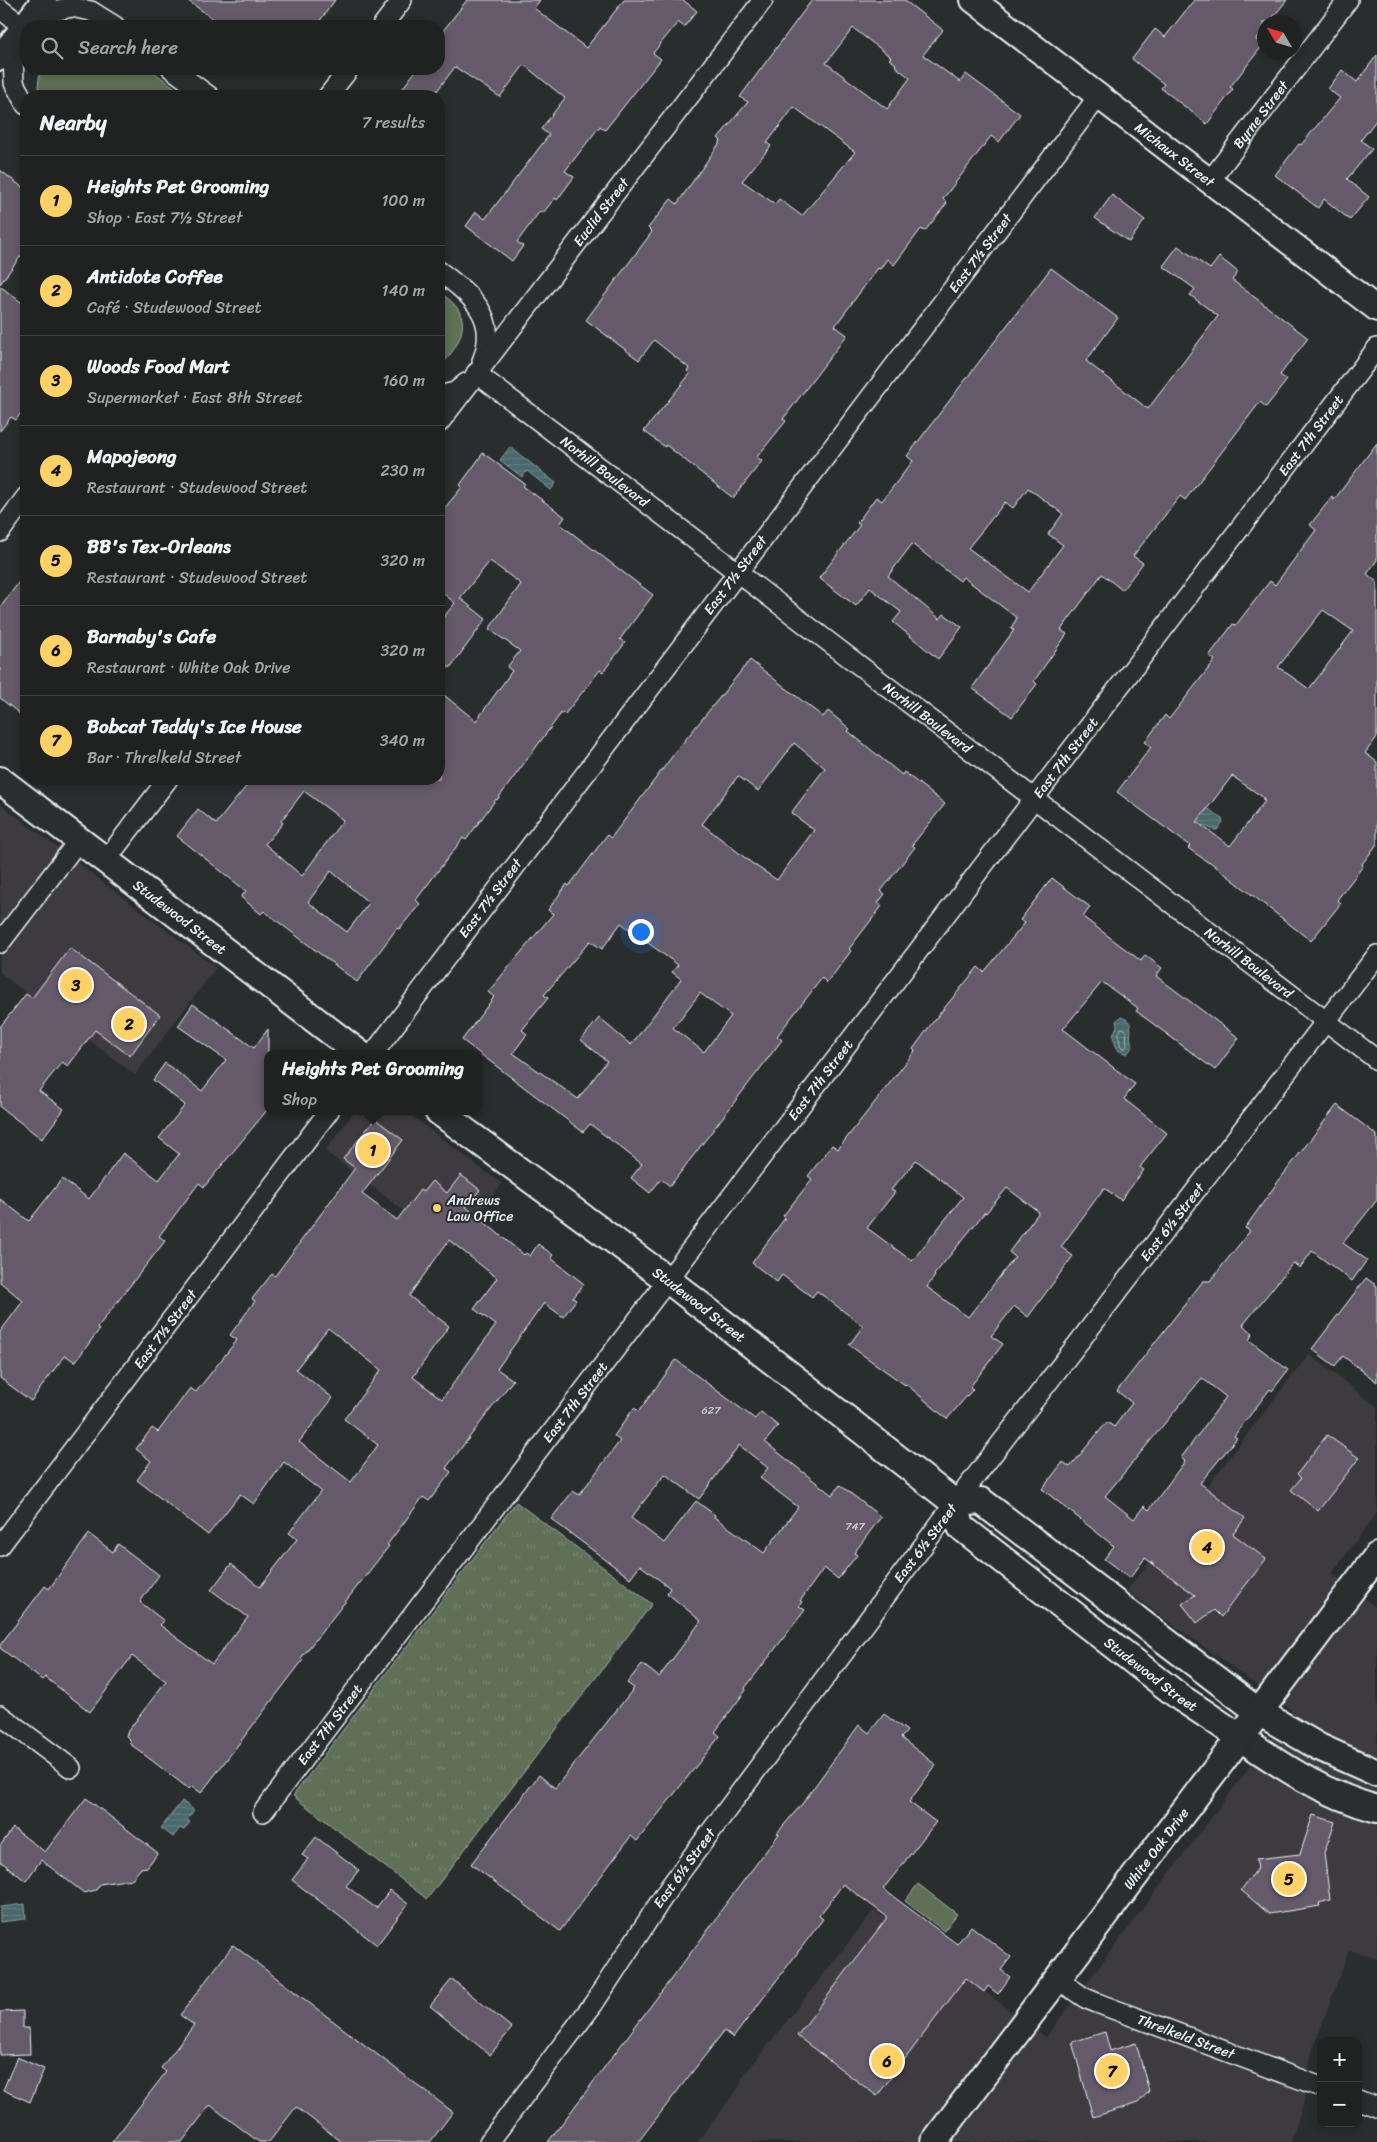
<!DOCTYPE html>
<meta charset="utf-8">
<style>
body{margin:0;font-family:Sriracha,sans-serif;background:#282a2a;color:#f1f3f6}
.controls{position:absolute;right:15px;bottom:15px;display:grid;overflow:hidden;border-radius:10px;box-shadow:0 2px 8px #0003}
.controls button{width:45px;height:45px;display:grid;place-items:center;padding:0;border:0;border-bottom:1px solid #3d3f40;background:#202222;color:#f1f3f6;font:25px sans-serif}
.compass{position:absolute;left:1257px;top:15px;width:45px;height:45px;border-radius:50%;background:#202222;box-shadow:0 2px 8px #0003;rotate:308deg}
.you{position:absolute;left:640px;top:931px;width:18px;height:18px;margin:-12px;border:4px solid #fff;border-radius:50%;background:#1a73e8;box-shadow:0 0 0 8px #1a73e833}
.badge{display:grid;place-items:center;width:32px;height:32px;border-radius:50%;background:#ffd166;color:#111;font-size:16px;font-weight:700}
.pin{position:absolute;translate:-50% -50%;border:2px solid #fff;box-shadow:0 1px 5px #0006}
.popup{position:absolute;left:264px;top:1050px;width:218px;height:65px;box-sizing:border-box;display:grid;place-content:center;border-radius:10px;background:#202222;filter:drop-shadow(0 1px 4px #0005);font-size:16px;white-space:nowrap;color:#a2a4a5}
.popup b{font-size:19px;color:#f1f3f6}
.popup::after{content:'';position:absolute;left:50%;top:100%;margin-left:-10px;border:10px solid transparent;border-top-color:#202222}
.list{margin:0;padding:0;list-style:none}
h2{display:flex;justify-content:space-between;align-items:center;height:65px;margin:0;padding:0 20px;font-size:21px}
h2 small{font-size:16px;font-weight:400;color:#a2a4a5}
.list li{display:grid;grid-template-columns:32px 1fr auto;gap:15px;align-items:center;box-sizing:border-box;height:90px;padding:0 20px;border-top:1px solid #3d3f40}
.list b{display:block;font-size:19px;white-space:nowrap}
.list p{margin:0;font-size:16px;white-space:nowrap;color:#a2a4a5}
.list em{font-size:16px;font-style:normal;color:#a2a4a5}
.icon{flex:none;width:28px;height:28px;fill:none;stroke:currentColor;stroke-width:2;stroke-linecap:round;stroke-linejoin:round}
.map{position:relative;flex:none;width:1377px;height:2142px;overflow:hidden}
.search{position:absolute;background:#202222;box-shadow:0 2px 8px #0003;left:20px;top:20px;width:425px;height:55px;display:flex;align-items:center;gap:12px;box-sizing:border-box;padding:0 18px;border-radius:20px;color:#a2a4a5;font-size:19px}
.panel{position:absolute;background:#202222;box-shadow:0 2px 8px #0003;left:20px;top:90px;width:425px;height:695px;border-radius:20px}
.map>svg:first-child{display:block}
</style>
<div class="map">
<svg width="1377" height="2142" viewBox="0 0 1377 2142">
<defs>
<pattern id="grass-tufts" width="24" height="20" patternUnits="userSpaceOnUse" patternTransform="scale(1.25)"><rect width="24" height="20" fill="#5f6f57"/><path d="M3 7l-1-3M5 7V3M7 7l1-3M15 17l-1-3M17 17v-4M19 17l1-3" fill="none" stroke="#768470"/></pattern>
<pattern id="water-rules" width="6" height="5" patternUnits="userSpaceOnUse" patternTransform="scale(1.25)"><rect width="6" height="5" fill="#48676a"/><path d="M0 2.5h6" fill="none" stroke="#627d80"/></pattern>
</defs>
<rect width="100%" height="100%" fill="#2a2d2e"/>
<filter id="ink" filterUnits="userSpaceOnUse"><feTurbulence type="fractalNoise" baseFrequency=".02" numOctaves="2"/><feDisplacementMap in="SourceGraphic" scale="10" xChannelSelector="R" yChannelSelector="G"/><feConvolveMatrix kernelMatrix="1 2 1 2 8 2 1 2 1" color-interpolation-filters="sRGB"/></filter>
<g filter="url(#ink)">
<path fill="#3c3a40" d="M0,804l216,164 -81,107 -135,-102z
M355,1111h50l97,73 -49,64 -128,-97z
M1309,1354l68,53v106l-45,60 45,35v351l-28,-9 -40,110 -5,41 -13,41h-594l43,-56 1,-7 133,-169 172,127 246,-326 -165,-120z"/>
<path fill="url(#grass-tufts)" stroke="#a4b0a8" d="M516,1502l136,102 -225,295 -134,-103z"/>
<path fill="#5f6f57" stroke="#a4b0a8" d="M40,69h110l36,27h-146l-2,-9z
M439,292c7,5 16,11 20,19 11,19 -7,44 -20,56z
M918,1884l39,30 -13,17 -39,-30z"/>
<path fill="url(#water-rules)" stroke="#889ea3" d="M510,447l46,36 -5,7 -24,-19 -5,6 -22,-17z
M1200,807h6l16,12 1,3 -6,8h-3l-11,-5 -9,11z
M1121,1017c17,5 5,19 12,29l-6,8 -10,-4 -4,-14 4,-10 -1,-5z
M182,1801l12,9 -7,10 3,2 -6,8 -4,-2 -7,9 -12,-9z
M25,1904l1,15 -26,3v-15z"/>
<g fill="none" stroke-linecap="round" stroke-linejoin="round">
<path stroke="#a8babf" stroke-width="1" d="M1122,1028l4,2 1,16 -3,3 -3,-2 -3,-12z"/>
</g>
<path fill="#655a69" stroke="#e8f1f8" fill-rule="evenodd" d="M187,0h148l-19,26h-93z
M467,0h73l-6,8 52,40 38,-48h59l14,11 -13,16 -6,-5 -25,31 8,6 -56,71 -5,-4 -35,45 9,6 -17,23 -2,-2 -12,15 -3,-2 -23,31 6,4 -11,15 -46,-35 10,-14 9,7 64,-84 -8,-6 24,-31 -41,-33 -24,32 -45,-30 -22,29h-36l20,-27h22v-33z
M812,0h92l39,30 -20,25 37,27 6,-8 54,40 -21,28 -8,-6 -48,63 4,4 -22,28 -4,-2 -27,36 -7,-6 -7,10 -2,-1 -43,58 12,9 -64,84 3,2 -29,36 5,4 -29,37 -67,-53 -1,2 -21,-16 46,-57 -3,-3 2,-3 -35,-28 -15,20 -53,-40 66,-88 -4,-4 23,-29 6,5 44,-63 -3,-3 30,-36 -8,-5zM853,28l38,29 -2,2 7,5 -1,2 15,12 -23,31 -61,-46zM794,107l61,45 -53,64 -23,-17 -4,5 -33,-23 29,-35 -4,-3z
M1194,0h93l-18,22h-5v6l-8,12 7,5 -33,42 3,2 -26,35 -46,-36 3,-4 -32,-25 23,-30 10,8z
M1377,55v64l-16,21 11,9 -25,30 22,18 -19,23 -26,-21 -6,9 -43,-33 24,-31 2,1 39,-47 -12,-9 14,-19 15,12z
M0,170l26,20v59l-26,35z
M1112,195l33,25 -16,22 -34,-24z
M1178,246l32,23 9,-12 19,15 -6,8 76,58 -28,37 7,5 -21,27 -6,-5 -75,98 -5,-4 -47,60 10,7 -21,27 -20,-16 -41,56 6,4 -33,47 3,3 -25,33 -40,-29 42,-58 -3,-2 6,-10 -54,-41 -3,4 -48,-37 -24,32 52,43 4,-5 18,13 -24,32 -45,-37 8,-10 -31,-24 -14,18 -37,-28 41,-53 -3,-2 19,-26 6,4 31,-40 -6,-5 144,-188 67,50 -32,43 62,48 70,-93 -28,-21 5,-6 -32,-23zM1028,488l35,26 -15,20 15,11 -35,47 -60,-44 37,-46 8,6z
M0,286l26,20v100l-10,14 -5,-3 -11,14z
M1377,443v117l-10,14 10,8v155l-12,16 12,9v82l-15,20 1,2 -26,34 4,3 -30,38 -101,-79 -1,1 -21,-15 2,-2 -73,-54 34,-45 -6,-5 20,-27 4,4 46,-59 -6,-4 24,-32 3,1 34,-44 5,4 41,-55 -6,-5 22,-28 2,3zM1323,610l30,21 -44,58 -31,-22zM1232,776l32,22 -2,1 3,2 -35,45 -33,-24z
M483,453l42,31 -2,2 42,31 -5,7 93,71 -33,44 5,4 -22,29 -3,-2 -35,44 -3,-2 -65,88 -1,-1 -30,41 -3,-2 -47,62 4,4 -21,25 -2,-1 -40,54 -93,-71 -3,3 -20,-17 5,-6 -69,-55 21,-27 18,15 36,-45h187v-88l37,30 36,-50 -5,-4 13,-16 -31,-22 32,-45 -31,-23 -30,37 26,21 -36,49 -11,-9v-36l16,-20 -16,-13v-75l23,-28 -2,-2zM304,791l39,29 -41,56 -37,-32 18,-21 -2,-2zM331,871l38,32 -22,29 -39,-30z
M26,572v147l-26,-21v-90z
M750,660l73,57 5,-6 22,18 -2,2 54,44 2,-3 41,32 -33,41 3,2 -34,44 4,3 -7,9 4,3 -33,43 2,2 -24,32 -5,-5 -45,58 5,4 -112,146 -9,-7 -11,14 -19,-15 11,-14 -52,-40 -7,8 -121,-92 32,-43 -6,-5 65,-78 -5,-4 19,-26 2,2 38,-51 4,3 66,-88zM794,743l31,25 -34,45 23,17 -37,50 -24,-16 -51,-40 36,-48 20,15zM621,923l57,42 -6,7 9,7 -50,66 -32,-27 -18,22 26,21 -29,38 -65,-46 14,-19 -5,-4 26,-32 -4,-3 46,-54 12,8zM700,993l31,23 -27,36 -31,-24z
M1052,878l38,29 -7,10 58,44 4,-6 17,13 -6,8 83,62 -24,32 -79,-59 2,-3 -36,-26 -39,47 72,55 -11,15 43,34 -27,34 4,3 -23,30 -17,-12 -43,59 12,9 -45,61 -14,-11 -23,30 12,8 -33,43 3,2 -26,30 -41,-35 -1,1 -56,-40 14,-19 -46,-35 -5,6 -30,-22 -5,7 -25,-19 33,-45 -2,-2 29,-37 -4,-3 24,-31 6,4 77,-98 -2,-2 19,-26 46,-56 6,5 41,-49 -5,-3zM916,1160l47,37 -51,64 -45,-33 28,-36 -4,-2zM1007,1188l32,24 -30,40 6,5 -47,60 -41,-30 8,-11 -1,-1 51,-63 1,1z
M70,948l90,67 -30,41 -35,-26 -27,36 -6,-4 -23,29 25,18 -22,30 -42,-32v-80l26,-33 6,4z
M193,1004l61,44 14,-19v80l-64,78 -5,-4 -40,53 6,5 -68,87 2,2 -24,32 -10,-7 -34,46 -31,-23v-46l23,-31 -23,-19v-83l29,22 33,-42 27,20 34,-46 36,27 20,-26 -20,-16 26,-33 -32,-25 12,-17 37,28 24,-31 -48,-34z
M1337,1105l40,30v65l-34,43 24,17 -15,21 -40,-30 -12,17 -7,-5 -50,62 10,8 -4,7 39,30 -16,21 -2,-2 -36,47 3,2 -37,45 45,35 -12,16 33,25 -45,58 -7,-7 -17,13 -15,-19 13,-9 -50,-37 -15,20 -26,-19 10,-13 -72,-57 21,-27 7,5 37,-45 7,5 18,-24 -15,-12 86,-110h7l40,-50 -5,-3 32,-45zM1202,1378l24,19 -45,61 4,3 -36,49 -5,-4 -10,13 -29,-23z
M375,1119l28,21 -41,54 35,26 23,-30 3,2 9,-11 15,12 14,-18 19,15 -14,17 58,48 2,-2 4,3 8,-12 15,11 -2,3 33,26 -11,14 3,2 -13,17 -19,-14 -47,66 16,11 -67,88 5,4 -22,29 -6,-4 -36,48 2,1 -88,112 2,2 -102,133 -9,-7 -3,3 -60,-46 2,-2 -5,-5 2,-5 38,-50 -34,-25 -42,56 -45,-35 -3,3 -42,-32v-3l45,-59 4,3 40,-55 24,18 5,-8 41,31 -19,27 24,19 -4,4 52,39 36,-47 -37,-27 20,-26 29,23 37,-48 -8,-6 32,-42 -37,-29 -30,42 -14,-10 -32,41 -71,-55 14,-19 -15,-12 16,-21 6,4 32,-44 6,4 41,-52 -7,-5 25,-34 -3,-2 20,-25 3,2 80,-108 -12,-9zM449,1240l48,38 -23,31 22,16 -54,74 -29,-22 36,-51 -40,-30zM328,1328l53,42 -37,49 34,26 -27,37 -52,-40 34,-44 -37,-29z
M1366,1278l11,8v96l-34,-26 -8,10 -23,-17z
M676,1360l79,59 6,-7 17,14 -13,16 67,53 8,-10 41,32 -27,36 3,2 -19,24 -14,-11 -24,33 2,1 -3,4 6,4 -60,78 1,2 -31,42 5,4 -83,105 -6,-5 -71,95 -89,-67 68,-89 16,13 79,-100 -7,-5 15,-19 17,13 42,-56 -34,-28 3,-5 -30,-23 -10,13 -79,-59 22,-28 6,4 41,-54 -6,-5 20,-28 5,3zM739,1445l29,23 -8,10 38,29 -34,46 -50,-36 1,-2 -19,-14 -32,42 -33,-25 34,-44 34,25z
M1327,1435l32,23 -41,53 -27,-21 10,-12 -4,-4z
M884,1714l23,17 -6,7 35,27 -27,37 27,20 -53,67 74,55 14,-18 40,31 -10,13 9,7 -12,17 -10,-8 -4,6 -18,-14 -89,118 -80,-60 89,-117v-3l-43,-32 -24,32 4,3 -90,119 -9,-7 -86,111h-90l172,-228 -1,-1 60,-79 -2,-1 25,-29 57,-79 10,8z
M86,1798l72,55 -11,14 -6,1 -9,11 -32,5 -4,6 -12,3 -43,-33 -15,21 -26,-20v-15l13,-18 32,24z
M1313,1815l22,7 -11,31 6,47 -11,3 1,3 -51,8 -28,-24 17,-22 -2,-9 44,-5z
M316,1837l43,33 -13,16 30,22 14,-18 18,14 -31,41 -85,-65 16,-21 -6,-4z
M233,1945l220,167 -23,30h-88l-46,-35 -27,35h-10l-49,-37 -28,37h-70l54,-70 -5,-4 33,-43 -14,-10z
M452,1979l60,49 -22,27 -60,-49z
M23,2011v17h6l1,26 -30,1v-43z
M1105,2032l5,19 26,-8 13,48 -11,12 -45,14 -21,-75z
M17,2057l27,12 -14,33 -27,-12z"/>
<g fill="none" stroke-linecap="round" stroke-linejoin="round">
<defs>
<g id="minor">
<path d="M0,9l24,18"/>
<path d="M382,26l20,-26"/>
<path d="M172,69l37,27"/>
<path d="M328,96l21,-27"/>
<path d="M26,105l-12,-22 -1,-32 11,-24 18,-13 29,-7 20,4 24,15"/>
<path id="s1" d="M1209,182l139,-182"/>
<path d="M439,271c32,24 61,46 43,90"/>
<path id="s2" d="M476,373l901,687"/>
<path d="M439,396l16,-4 11,-9"/>
<path id="s3" d="M439,423l324,-423"/>
<path d="M0,532l26,-35"/>
<path d="M106,860l62,-81"/>
<path d="M0,943l79,-103"/>
<path d="M373,1054l725,-957"/>
<path d="M0,1546l329,-435"/>
<path d="M0,1715l71,53"/>
<path id="s4" d="M263,1812l1114,-1464"/>
<path id="s5" d="M1057,1979l28,19 12,5 224,84"/>
<path d="M1358,2100l19,7"/>
<path d="M489,2142l105,-139 77,-118 284,-382 422,-548"/>
</g>
<g id="tertiary">
<path id="s6" d="M973,0l404,309"/>
<path d="M0,58l44,-58"/>
</g>
<g id="secondary">
<path id="s7" d="M0,780l360,274"/>
<path id="s8" d="M438,1111l230,169 287,223 6,24 220,171c64,40 122,91 196,111"/>
<path d="M955,1503l26,-2 278,211 60,35 58,26"/>
<path id="s9" d="M934,2142l443,-586"/>
</g>
</defs>
<use href="#minor" stroke="#e8f1f8" stroke-width="22"/>
<use href="#tertiary" stroke="#e8f1f8" stroke-width="28"/>
<use href="#secondary" stroke="#e8f1f8" stroke-width="30"/>
<use href="#minor" stroke="#2a2d2e" stroke-width="19"/>
<use href="#tertiary" stroke="#2a2d2e" stroke-width="24"/>
<use href="#secondary" stroke="#2a2d2e" stroke-width="26"/>
</g>
</g>
<circle fill="#ffd166" stroke="#2a2d2e" stroke-width="2" cx="437" cy="1208" r="5"/>
<g text-anchor="middle" stroke-width="4" stroke-linejoin="round" paint-order="stroke">
<g font-size="11" fill="#c7cbd4">
<text x="711" y="1414">627</text>
<text x="855" y="1530">747</text>
</g>
<g font-size="14" fill="#e8f1f8" stroke="#2a2d2e">
<text dy="5" stroke="none"><textPath href="#s1" startOffset="85">Byrne Street</textPath></text>
<text dy="5" stroke="none"><textPath href="#s6" startOffset="254">Michaux Street</textPath></text>
<text dy="5" stroke="none"><textPath href="#s3" startOffset="266">Euclid Street</textPath></text>
<text transform="translate(980 253) rotate(-53)" y="5">East 7½ Street</text>
<text dy="5" stroke="none"><textPath href="#s4" startOffset="1730">East 7th Street</textPath></text>
<text dy="5" stroke="none"><textPath href="#s2" startOffset="162">Norhill Boulevard</textPath></text>
<text transform="translate(735 575) rotate(-53)" y="5">East 7½ Street</text>
<text dy="5" stroke="none"><textPath href="#s2" startOffset="568">Norhill Boulevard</textPath></text>
<text dy="5" stroke="none"><textPath href="#s4" startOffset="1325">East 7th Street</textPath></text>
<text transform="translate(490 898) rotate(-53)" y="5">East 7½ Street</text>
<text dy="5" stroke="none"><textPath href="#s7" startOffset="226">Studewood Street</textPath></text>
<text dy="5" stroke="none"><textPath href="#s2" startOffset="972">Norhill Boulevard</textPath></text>
<text dy="5" stroke="none"><textPath href="#s4" startOffset="920">East 7th Street</textPath></text>
<text transform="translate(1172 1222) rotate(-52)" y="5">East 6½ Street</text>
<text dy="5" stroke="none"><textPath href="#s8" startOffset="325">Studewood Street</textPath></text>
<text transform="translate(165 1329) rotate(-53)" y="5">East 7½ Street</text>
<text dy="5" stroke="none"><textPath href="#s4" startOffset="515">East 7th Street</textPath></text>
<text transform="translate(925 1543) rotate(-53)" y="5">East 6½ Street</text>
<text dy="5" stroke="none"><textPath href="#s8" startOffset="914">Studewood Street</textPath></text>
<text dy="5" stroke="none"><textPath href="#s4" startOffset="110">East 7th Street</textPath></text>
<text dy="5" stroke="none"><textPath href="#s9" startOffset="368">White Oak Drive</textPath></text>
<text transform="translate(684 1868) rotate(-54)" y="5">East 6½ Street</text>
<text dy="5" stroke="none"><textPath href="#s5" startOffset="142">Threlkeld Street</textPath></text>
</g>
<g font-size="14" fill="#e8f1f8" stroke="#2a2d2e" text-anchor="start">
<text x="447" y="1205">Andrews<tspan x="447" dy="16">Law Office</tspan></text>
</g>
</g>
</svg>
<div class="controls">
<button>+</button>
<button>−</button>
</div>
<svg class="compass" viewBox="-18 -18 36 36"><path d="M0-13l5 13h-10z" fill="#e53935"/><path d="M0 13l5-13h-10z" fill="#a2a4a5"/></svg>
<div class="you"></div>
<div class="pin badge" style="left:373px;top:1150px">1</div>
<div class="popup"><b>Heights Pet Grooming</b>Shop</div>
<div class="pin badge" style="left:129px;top:1024px">2</div>
<div class="pin badge" style="left:76px;top:985px">3</div>
<div class="pin badge" style="left:1207px;top:1547px">4</div>
<div class="pin badge" style="left:1289px;top:1879px">5</div>
<div class="pin badge" style="left:887px;top:2061px">6</div>
<div class="pin badge" style="left:1112px;top:2071px">7</div>
<div class="search"><svg class="icon" aria-label="search" viewBox="0 0 24 24"><circle cx="10" cy="10" r="6"/><path d="M15 15l6 6"/></svg>Search here</div>
<section class="panel">
<h2>Nearby<small>7 results</small></h2>
<ul class="list">
<li><span class="badge">1</span><div><b>Heights Pet Grooming</b><p>Shop · East 7½ Street</p></div><em>100 m</em></li>
<li><span class="badge">2</span><div><b>Antidote Coffee</b><p>Café · Studewood Street</p></div><em>140 m</em></li>
<li><span class="badge">3</span><div><b>Woods Food Mart</b><p>Supermarket · East 8th Street</p></div><em>160 m</em></li>
<li><span class="badge">4</span><div><b>Mapojeong</b><p>Restaurant · Studewood Street</p></div><em>230 m</em></li>
<li><span class="badge">5</span><div><b>BB's Tex-Orleans</b><p>Restaurant · Studewood Street</p></div><em>320 m</em></li>
<li><span class="badge">6</span><div><b>Barnaby's Cafe</b><p>Restaurant · White Oak Drive</p></div><em>320 m</em></li>
<li><span class="badge">7</span><div><b>Bobcat Teddy's Ice House</b><p>Bar · Threlkeld Street</p></div><em>340 m</em></li>
</ul>
</section>
</div>
